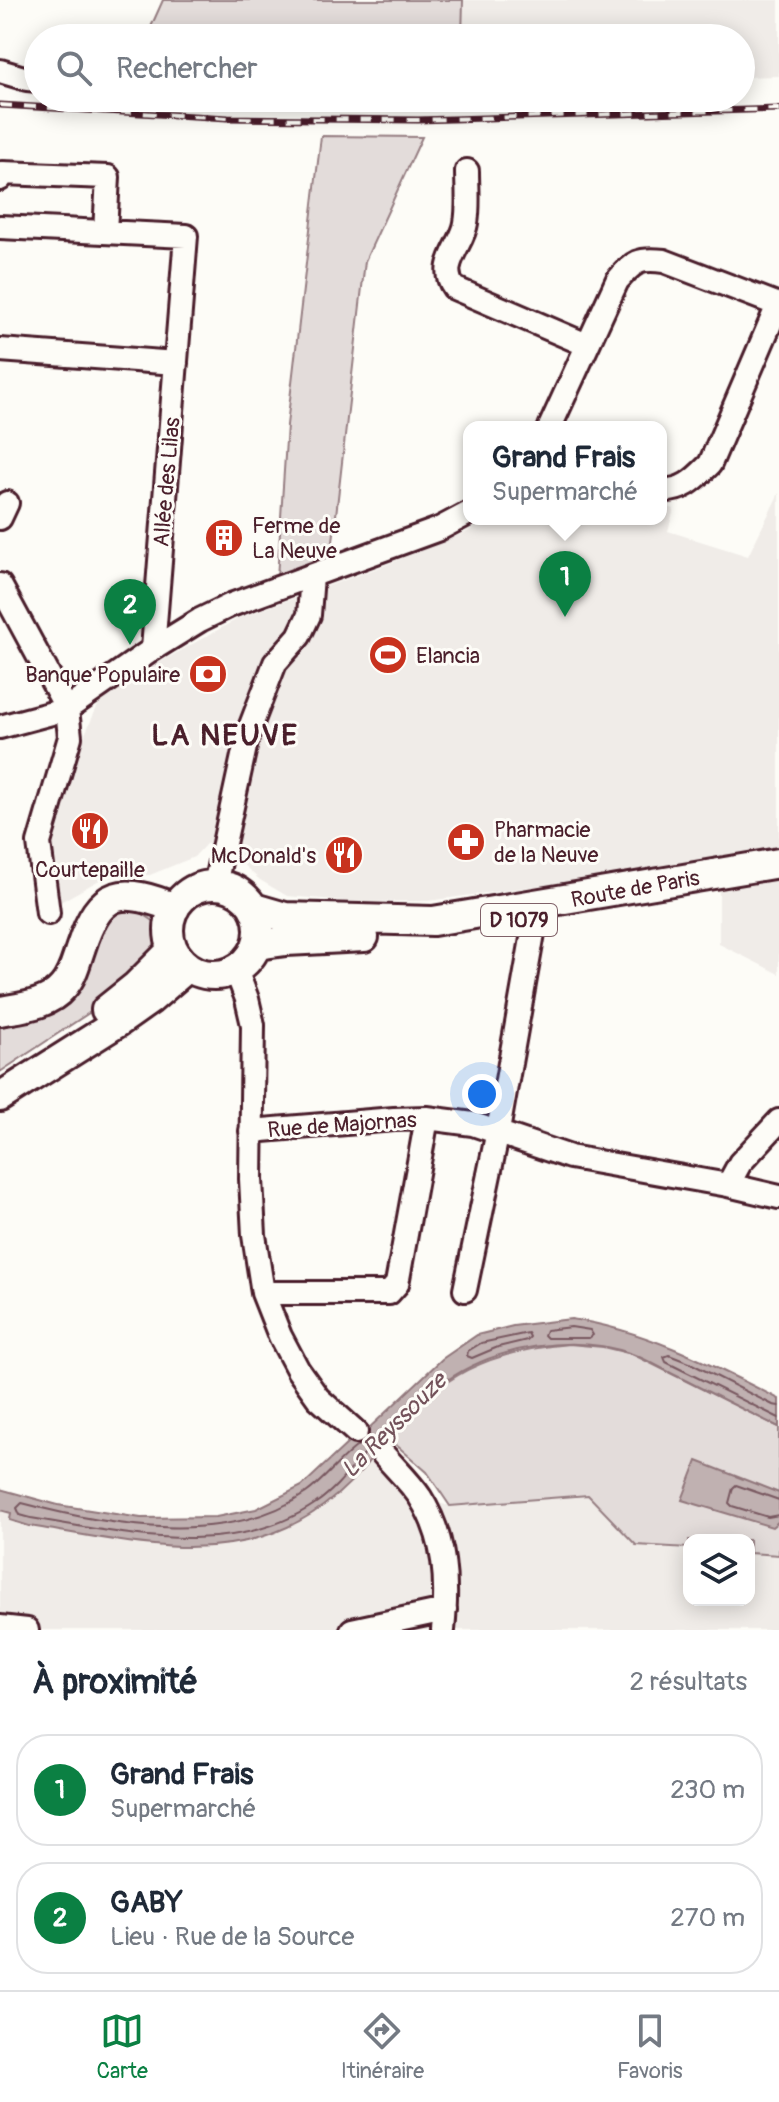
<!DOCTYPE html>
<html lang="fr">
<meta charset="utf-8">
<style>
body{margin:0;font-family:Pangolin,sans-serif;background:#f6f6f7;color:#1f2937}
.controls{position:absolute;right:24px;bottom:24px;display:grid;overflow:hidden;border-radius:16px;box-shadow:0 4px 20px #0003}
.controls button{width:72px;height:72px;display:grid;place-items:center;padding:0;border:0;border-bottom:2px solid #e0e1e3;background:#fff;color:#1f2937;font:40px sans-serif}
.you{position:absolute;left:482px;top:1094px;width:28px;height:28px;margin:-20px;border:6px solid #fff;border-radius:50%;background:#1a73e8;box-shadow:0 0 0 12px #1a73e833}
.badge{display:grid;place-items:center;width:52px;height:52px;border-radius:50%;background:#0b8043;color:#fff;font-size:26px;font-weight:700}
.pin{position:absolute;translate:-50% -66px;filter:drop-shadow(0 2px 4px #0008)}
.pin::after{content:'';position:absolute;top:42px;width:28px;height:24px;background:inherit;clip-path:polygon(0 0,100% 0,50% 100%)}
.popup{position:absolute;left:463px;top:421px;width:204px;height:104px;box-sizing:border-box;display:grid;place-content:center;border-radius:16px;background:#fff;filter:drop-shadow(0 2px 6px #0005);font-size:26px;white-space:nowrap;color:#747a83}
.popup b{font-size:30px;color:#1f2937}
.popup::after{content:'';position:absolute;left:50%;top:100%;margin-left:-16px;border:16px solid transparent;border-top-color:#fff}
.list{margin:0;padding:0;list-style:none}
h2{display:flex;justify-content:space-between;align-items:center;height:104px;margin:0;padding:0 32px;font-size:34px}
h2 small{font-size:26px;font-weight:400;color:#747a83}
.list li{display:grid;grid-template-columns:52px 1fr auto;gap:24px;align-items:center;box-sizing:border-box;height:112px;margin:0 16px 16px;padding:0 16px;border:2px solid #e0e1e3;border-radius:32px}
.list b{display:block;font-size:30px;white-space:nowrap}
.list p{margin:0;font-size:26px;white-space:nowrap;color:#747a83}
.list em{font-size:26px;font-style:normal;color:#747a83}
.icon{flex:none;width:44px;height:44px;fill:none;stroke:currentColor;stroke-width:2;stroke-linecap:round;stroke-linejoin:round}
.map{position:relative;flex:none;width:779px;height:1630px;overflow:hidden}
.search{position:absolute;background:#fff;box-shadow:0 4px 20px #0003;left:24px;right:24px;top:24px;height:88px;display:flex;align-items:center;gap:20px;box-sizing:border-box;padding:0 28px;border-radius:44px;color:#747a83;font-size:30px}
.sheet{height:360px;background:#fff}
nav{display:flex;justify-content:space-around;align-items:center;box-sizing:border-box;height:112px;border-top:2px solid #e0e1e3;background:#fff;font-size:22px;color:#747a83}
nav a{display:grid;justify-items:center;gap:4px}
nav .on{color:#0b8043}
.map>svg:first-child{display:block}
</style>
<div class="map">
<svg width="779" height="1630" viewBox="0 0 779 1630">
<rect width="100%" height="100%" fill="#fdfcf7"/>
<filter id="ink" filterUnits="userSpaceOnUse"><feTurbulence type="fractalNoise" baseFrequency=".0125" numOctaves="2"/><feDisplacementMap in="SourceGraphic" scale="16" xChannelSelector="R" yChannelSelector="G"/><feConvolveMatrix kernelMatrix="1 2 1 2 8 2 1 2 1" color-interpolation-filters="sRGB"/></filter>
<g filter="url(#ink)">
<path fill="#f0ece8" d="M463,0h316v76l-38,1v-39h-279z
M779,493v481l-60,-30v-83l-291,40 -70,1 -71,-6 -27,-16 -21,-19 -3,-17h-30l-12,13 -44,18 -47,3 -48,27 -6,-69 36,-102 18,-40 136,-76 144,-52 86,-35 17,-12h175v-14l13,4 -6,22 80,25z
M374,1456l33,39 43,11 138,-12 48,51 53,3v52h60v-47l30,2v75h-779v-120l11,3 18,13 136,21 74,-4 40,-12 43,-22z"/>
<path fill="#e3dcda" stroke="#967e82" stroke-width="2" d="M163,0h300l-1,38h-316z
M321,136l101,1 -57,124 -34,298 -54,19 10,-153z
M118,910h19l21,14 -2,29 -28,34 -128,85v-52l48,-10 55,-89z
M569,1344l34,3 29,7 147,73v128l-30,-2v-13h-60v8l-53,-3 -48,-50 -138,11 -23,-34 -40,-35c54,-62 100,-86 182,-93z"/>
<path fill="#c0b1b1" stroke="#91777b" stroke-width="2" d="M571,1319c75,11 141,46 208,80v28c-33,-16 -65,-32 -98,-49 -16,-7 -32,-18 -49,-24 -58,-21 -136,-8 -186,27 -20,14 -38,32 -54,50 -6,7 -11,16 -18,24 -29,38 -65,67 -110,81 -75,25 -160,1 -235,-10l-19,-6 1,-7 -11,-3v-21l58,16 83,13 75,-1 40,-8 46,-23 47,-44 17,-11 76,-72 35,-24 36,-9z
M697,1461l82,32v28l-7,6 -90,-27z"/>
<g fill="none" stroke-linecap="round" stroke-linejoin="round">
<path stroke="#795961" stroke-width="2" d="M571,1327l19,3 3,5 -4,3h-42l-3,-3 2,-5z
M528,1333l2,4 -3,3 -29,7 -26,11 -5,-2 1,-5 13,-8z
M779,1406l-6,-1 -81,-41 -23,-9 -5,2 2,5 113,56
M360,1444c-20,14 -34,35 -54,49 -80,55 -197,33 -284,10l-5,5 3,7 11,3c93,15 200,43 285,-15 19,-13 35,-34 51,-52l4,-7 -6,-3
M779,1500l-43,-15 -3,3 -4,15 3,3 36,11 11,-2"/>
<defs>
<path id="minor" d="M0,71l27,8 11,1
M467,171c0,17 2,35 -1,52 -3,22 -29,42 -12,65l133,57
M0,179l2,-6 106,4 -3,55
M0,227l186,9 -33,413
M0,350l176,13
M550,427l67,-146c17,-20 22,-23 47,-20l115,44
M661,490c22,2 34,-11 49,-26l68,-159
M0,518l7,-15
M0,585l67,124 3,28 -31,106 9,70
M0,727l67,-18 86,-60 47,-29 31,-15 208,-76 30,-16
M215,885l33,-152 27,-70 24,-27 10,-21 3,-39
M236,970l11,29 6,26 -2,154 3,56 9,58 17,43 18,34 20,28 38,34
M251,1131l143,-12 33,-1 46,6 97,33 158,28 51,12
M728,1185l12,-22 39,-42
M465,1290l33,-159 35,-198 -1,-16
M263,1293h126l8,-9 30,-166
M383,1454c12,14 27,28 37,43 26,41 28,86 23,133
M0,1627l27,3
M352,1630l93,-20"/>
<path id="major" d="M169 930a45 45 0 1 1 90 0a45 45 0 1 1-90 0Z
M254,908l31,9 148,4 346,-58
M257,945l29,-4 78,-4
M106,1010l30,-24 37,-37
M0,1011c22,-4 48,-6 63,-24 10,-11 13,-26 18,-40 19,-59 41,-60 94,-39
M0,1097l117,-74 34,-24 37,-32"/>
</defs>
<use href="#minor" stroke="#4a1f2b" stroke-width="28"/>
<use href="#major" stroke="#4a1f2b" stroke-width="34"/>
<use href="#minor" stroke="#fdfcf7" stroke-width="22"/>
<use href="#major" stroke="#fdfcf7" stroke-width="28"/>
<defs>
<path id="rail" d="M0,105l228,13 190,2 361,-11"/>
</defs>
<use href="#rail" stroke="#4a1f2b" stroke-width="7"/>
<use href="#rail" stroke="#fdfcf7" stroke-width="4" stroke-dasharray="12" stroke-linecap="butt"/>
</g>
</g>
<defs>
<symbol id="building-disc" viewBox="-11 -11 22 22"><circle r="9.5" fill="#c8321e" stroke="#fdfcf7"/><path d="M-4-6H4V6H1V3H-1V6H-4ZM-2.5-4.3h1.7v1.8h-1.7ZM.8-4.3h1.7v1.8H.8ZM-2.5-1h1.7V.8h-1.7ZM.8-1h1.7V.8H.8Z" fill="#fff"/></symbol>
<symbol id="stadium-disc" viewBox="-11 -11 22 22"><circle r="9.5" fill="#c8321e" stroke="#fdfcf7"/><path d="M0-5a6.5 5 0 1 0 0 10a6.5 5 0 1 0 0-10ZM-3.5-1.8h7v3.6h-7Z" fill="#fff"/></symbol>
<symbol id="bank-disc" viewBox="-11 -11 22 22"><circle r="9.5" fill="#c8321e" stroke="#fdfcf7"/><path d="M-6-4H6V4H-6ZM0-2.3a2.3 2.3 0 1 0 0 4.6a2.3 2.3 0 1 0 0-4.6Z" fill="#fff"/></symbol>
<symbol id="restaurant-disc" viewBox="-11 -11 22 22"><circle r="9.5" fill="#c8321e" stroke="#fdfcf7"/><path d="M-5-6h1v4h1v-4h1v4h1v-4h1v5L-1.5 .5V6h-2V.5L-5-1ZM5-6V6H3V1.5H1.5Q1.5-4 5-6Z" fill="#fff"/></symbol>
<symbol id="pharmacy-disc" viewBox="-11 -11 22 22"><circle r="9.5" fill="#c8321e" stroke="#fdfcf7"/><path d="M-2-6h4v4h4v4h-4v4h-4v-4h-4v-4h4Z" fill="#fff"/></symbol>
</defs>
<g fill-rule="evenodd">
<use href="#building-disc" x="202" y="516" width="44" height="44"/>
<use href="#stadium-disc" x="366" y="633" width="44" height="44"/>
<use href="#bank-disc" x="186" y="652" width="44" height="44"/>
<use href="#restaurant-disc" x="68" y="809" width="44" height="44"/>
<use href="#pharmacy-disc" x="444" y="820" width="44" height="44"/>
<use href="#restaurant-disc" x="322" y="833" width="44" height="44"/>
</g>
<g text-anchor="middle" stroke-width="6" stroke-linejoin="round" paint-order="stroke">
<rect fill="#fdfcf7" stroke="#806168" stroke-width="2" x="481" y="904" width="76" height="32" rx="6"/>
<g font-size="20" font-weight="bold" fill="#4a1f2b">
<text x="519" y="927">D 1079</text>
</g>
<g font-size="22" fill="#4a1f2b" stroke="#fdfcf7">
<text transform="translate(166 482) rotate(-85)" y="8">Allée des Lilas</text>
<text transform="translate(635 888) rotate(-10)" y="8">Route de Paris</text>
<text transform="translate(342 1124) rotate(-4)" y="8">Rue de Majornas</text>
</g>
<g font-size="22" fill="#4a1f2b" stroke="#fdfcf7" text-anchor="start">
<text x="252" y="533">Ferme de<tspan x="252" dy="25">La Neuve</tspan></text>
<text x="416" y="663">Elancia</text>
<text x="180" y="682" text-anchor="end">Banque Populaire</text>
<text x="494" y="837">Pharmacie<tspan x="494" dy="25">de la Neuve</tspan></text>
<text x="316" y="863" text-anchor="end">McDonald's</text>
<text x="90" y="877" text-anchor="middle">Courtepaille</text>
</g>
<g font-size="24" font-style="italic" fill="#73525a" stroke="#fdfcf7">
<text transform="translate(394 1425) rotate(-45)" y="8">La Reyssouze</text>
</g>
<g font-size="30" font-weight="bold" letter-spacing="2" fill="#4a1f2b" stroke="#fdfcf7">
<text x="225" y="745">LA NEUVE</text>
</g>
</g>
</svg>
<div class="controls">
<button><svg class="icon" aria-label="layers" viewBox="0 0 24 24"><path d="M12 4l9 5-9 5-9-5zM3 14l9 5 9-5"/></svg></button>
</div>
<div class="you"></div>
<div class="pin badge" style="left:565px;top:617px">1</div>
<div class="popup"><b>Grand Frais</b>Supermarché</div>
<div class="pin badge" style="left:130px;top:645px">2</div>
<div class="search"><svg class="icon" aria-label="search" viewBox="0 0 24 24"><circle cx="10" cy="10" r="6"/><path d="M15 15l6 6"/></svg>Rechercher</div>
</div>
<section class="sheet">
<h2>À proximité<small>2 résultats</small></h2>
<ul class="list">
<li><span class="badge">1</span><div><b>Grand Frais</b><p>Supermarché</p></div><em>230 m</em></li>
<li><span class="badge">2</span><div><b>GABY</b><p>Lieu · Rue de la Source</p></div><em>270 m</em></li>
</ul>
</section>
<nav>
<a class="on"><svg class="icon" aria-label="map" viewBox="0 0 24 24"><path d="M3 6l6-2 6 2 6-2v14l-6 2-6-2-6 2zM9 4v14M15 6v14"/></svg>Carte</a>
<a><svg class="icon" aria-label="directions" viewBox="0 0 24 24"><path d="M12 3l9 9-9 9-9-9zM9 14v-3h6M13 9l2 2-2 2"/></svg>Itinéraire</a>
<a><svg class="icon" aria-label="saved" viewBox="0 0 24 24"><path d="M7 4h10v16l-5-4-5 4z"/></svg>Favoris</a>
</nav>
